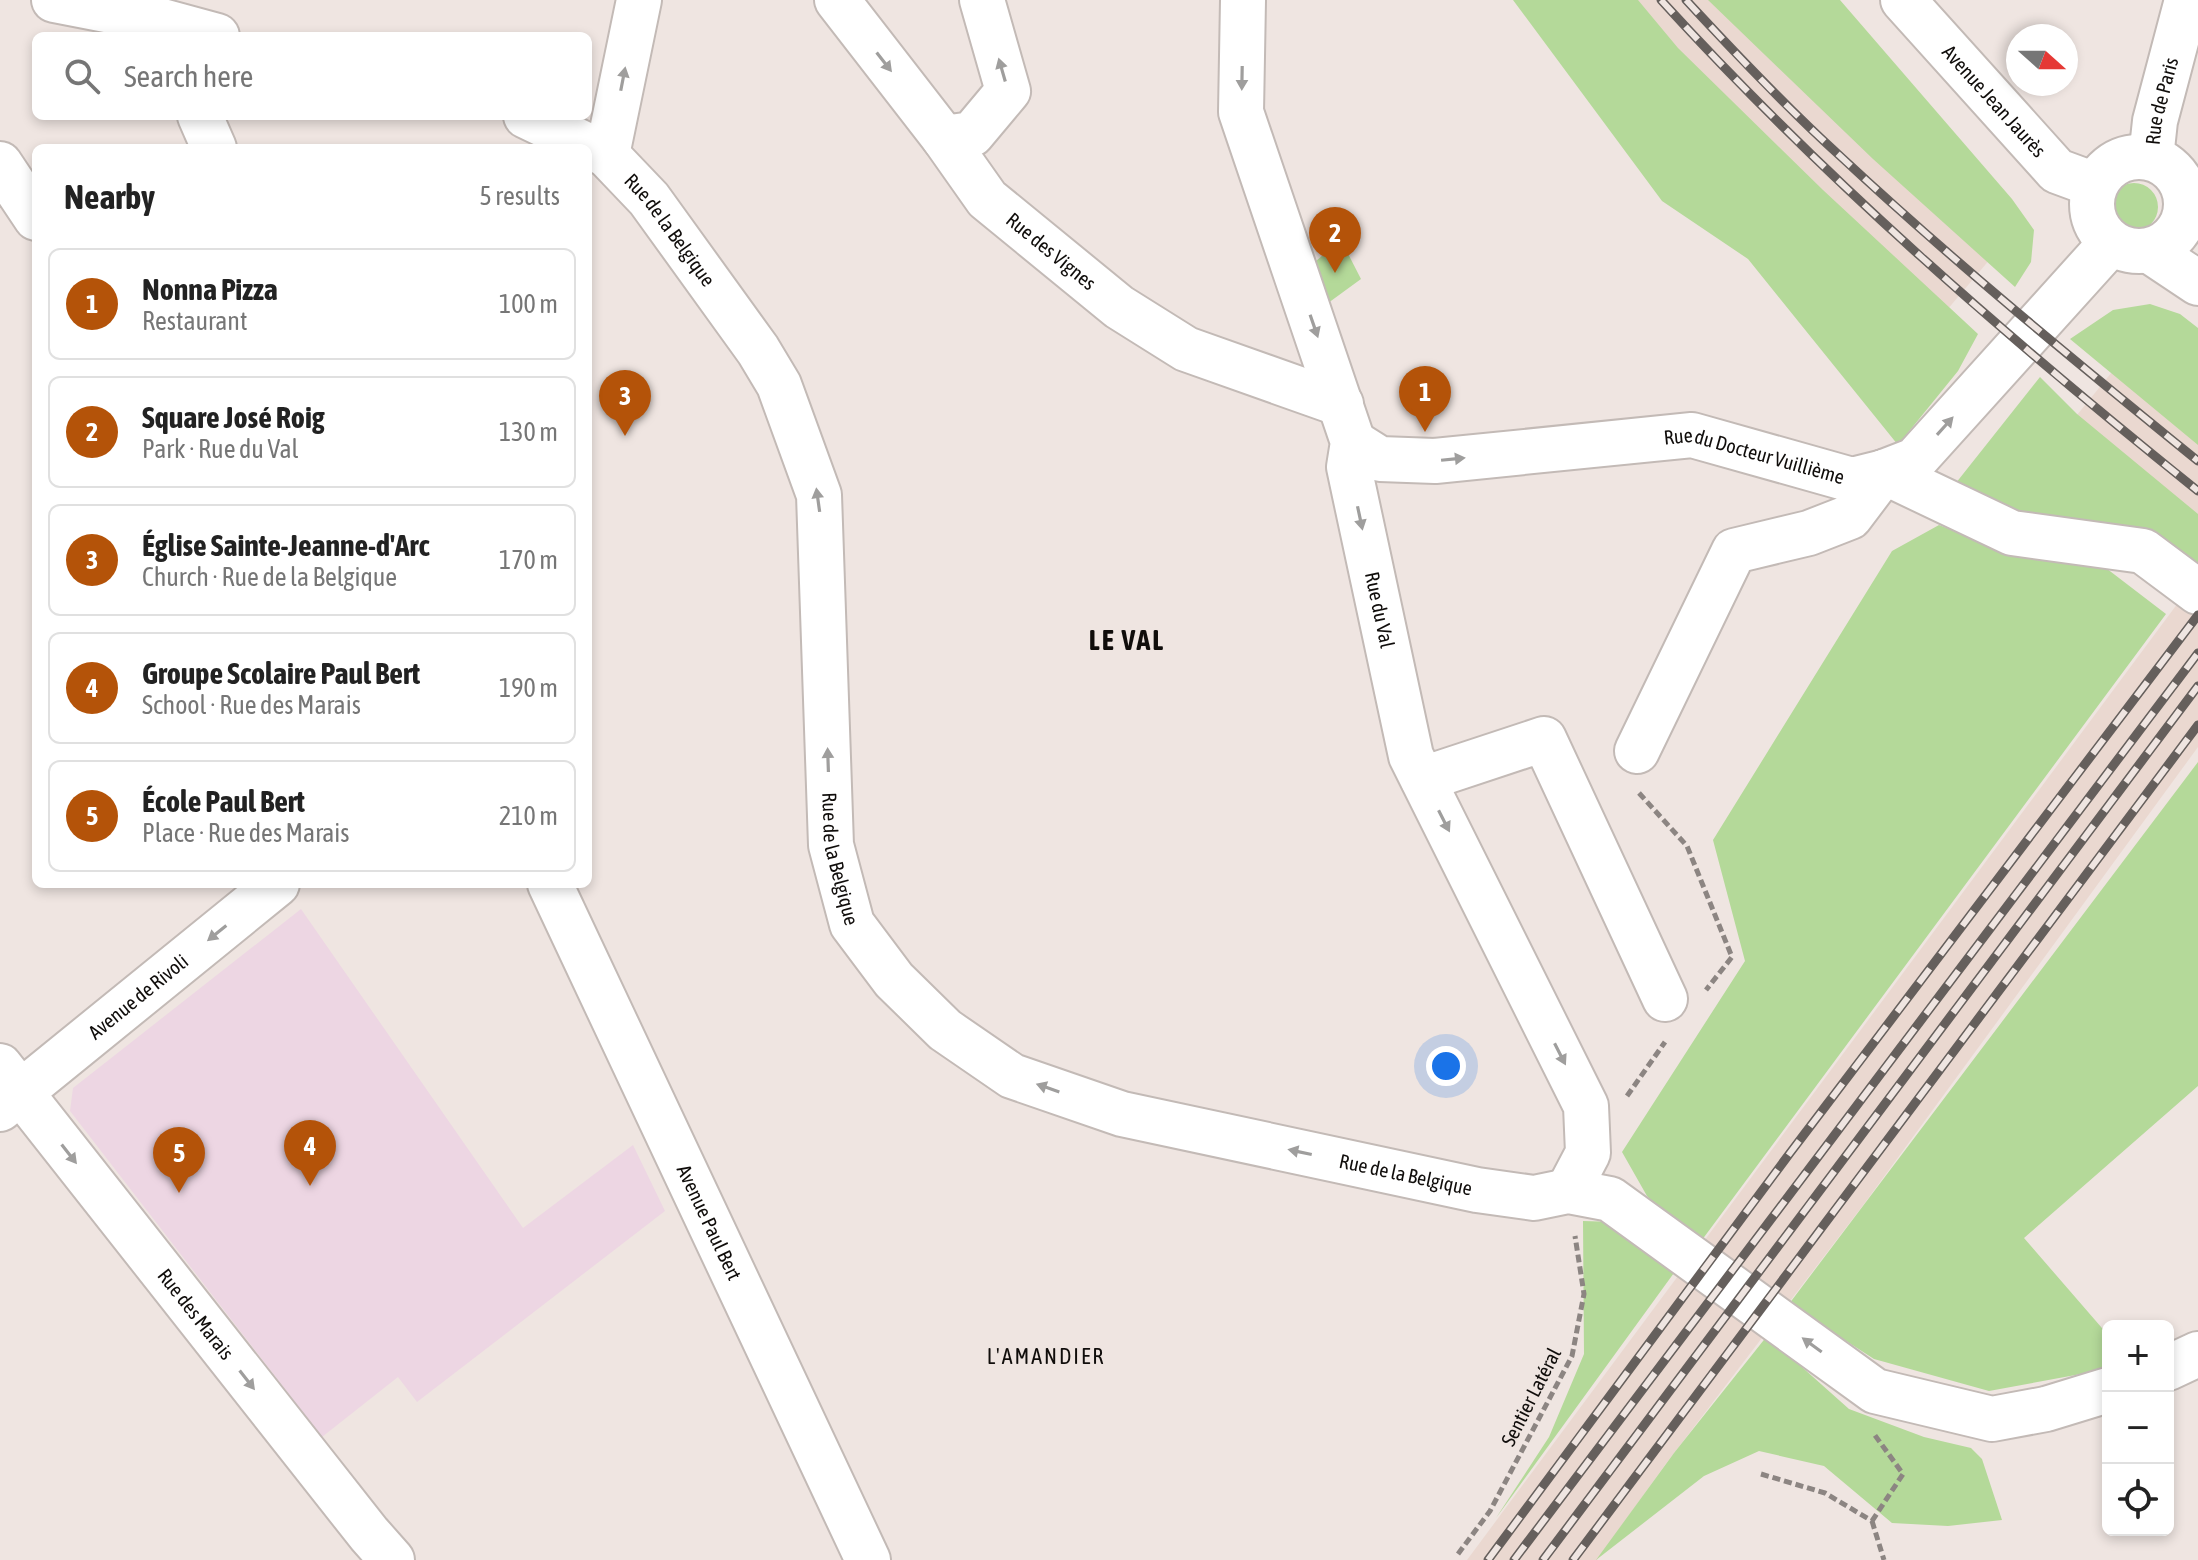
<!DOCTYPE html>
<meta charset="utf-8">
<style>
body{margin:0;font-family:"Asap Condensed",sans-serif;background:#f6f6f6;color:#222}
.controls{position:absolute;right:24px;bottom:24px;display:grid;overflow:hidden;border-radius:12px;box-shadow:0 4px 12px #0003}
.controls button{width:72px;height:72px;display:grid;place-items:center;padding:0;border:0;border-bottom:2px solid #e0e0e0;background:#fff;color:#222;font:40px sans-serif}
.compass{position:absolute;left:2006px;top:24px;width:72px;height:72px;border-radius:50%;background:#fff;box-shadow:0 4px 12px #0003;rotate:111deg}
.you{position:absolute;left:1446px;top:1066px;width:28px;height:28px;margin:-20px;border:6px solid #fff;border-radius:50%;background:#1a73e8;box-shadow:0 0 0 12px #1a73e833}
.badge{display:grid;place-items:center;width:52px;height:52px;border-radius:50%;background:#b45309;color:#fff;font-size:26px;font-weight:700}
.pin{position:absolute;translate:-50% -66px;filter:drop-shadow(0 2px 4px #0008)}
.pin::after{content:'';position:absolute;top:42px;width:28px;height:24px;background:inherit;clip-path:polygon(0 0,100% 0,50% 100%)}
.list{margin:0;padding:0;list-style:none}
h2{display:flex;justify-content:space-between;align-items:center;height:104px;margin:0;padding:0 32px;font-size:34px}
h2 small{font-size:26px;font-weight:400;color:#767676}
.list li{display:grid;grid-template-columns:52px 1fr auto;gap:24px;align-items:center;box-sizing:border-box;height:112px;margin:0 16px 16px;padding:0 16px;border:2px solid #e0e0e0;border-radius:12px}
.list b{display:block;font-size:30px;white-space:nowrap}
.list p{margin:0;font-size:26px;white-space:nowrap;color:#767676}
.list em{font-size:26px;font-style:normal;color:#767676}
.icon{flex:none;width:44px;height:44px;fill:none;stroke:currentColor;stroke-width:2;stroke-linecap:round;stroke-linejoin:round}
.map{position:relative;flex:none;width:2198px;height:1560px;overflow:hidden}
.search{position:absolute;background:#fff;box-shadow:0 4px 12px #0003;left:32px;top:32px;width:560px;height:88px;display:flex;align-items:center;gap:20px;box-sizing:border-box;padding:0 28px;border-radius:12px;color:#767676;font-size:30px}
.panel{position:absolute;background:#fff;box-shadow:0 4px 12px #0003;left:32px;top:144px;width:560px;height:744px;border-radius:12px}
.map>svg:first-child{display:block}
</style>
<div class="map">
<svg width="2198" height="1560" viewBox="0 0 2198 1560">
<rect width="100%" height="100%" fill="#efe5e1"/>
<path fill="#ead8d0" d="M1568,0h169l265,245 -77,91z
M2112,372l86,50v107l-130,-103z
M2198,576v171l-334,457 -199,261 -68,95h-130z"/>
<path fill="#edd6e3" d="M301,909l222,319 110,-83 32,66 -248,191 -19,-25 -76,60 -252,-326 3,-23z"/>
<path fill="#b4d999" d="M1513,0h125l40,48 145,142 155,144 -20,37 -60,74 -150,-186 -86,-58z
M1708,0h132l172,199 22,31 -3,32 -16,25 -142,-128z
M2110 207a24 24 0 1 1 48 0a24 24 0 1 1-48 0Z
M1341,240l20,39 -37,27 -14,-40z
M2150,304l30,10 18,14v117l-128,-106 43,-29z
M2040,377l37,37 121,100v50l-98,-42 -86,-3 -66,-26z
M1939,525l49,19 114,21 64,49 -470,634 -49,-52 -25,-44 123,-191 -32,-121 179,-289z
M2198,762v324l-174,152 84,97v34l-119,22 -115,-32 -85,-55z
M1583,1221l32,1 64,44 -183,252 53,-81 35,-83z
M1767,1336l82,73 75,28 47,11 11,11 20,61 -54,6 -56,-3 -68,-57 -65,-15 -55,25 -108,84 78,-107z"/>
<g fill="none" stroke-linecap="round" stroke-linejoin="round">
<defs>
<g id="minor">
<path d="M54,0l108,21 55,15"/>
<path id="s1" d="M837,0l107,138 43,61 132,108 67,42 155,55"/>
<path id="s2" d="M1243,0l-2,112 112,330 -4,25 62,289 175,350 2,47 -20,38"/>
<path id="s3" d="M1903,0l154,171 38,14"/>
<path d="M200,116l14,32"/>
<path id="s4" d="M526,116l81,39 42,44 109,151 21,35 40,110 12,350 21,79 42,56 51,50 67,46 110,38 355,76 57,8 34,-7 42,8 265,192 117,28 54,-10 62,-19"/>
<path d="M944,138l28,-4 36,-43 -26,-91"/>
<path d="M607,155l32,-155"/>
<circle cx="2139" cy="204" r="47"/>
<path id="s5" d="M2151,158l4,-37 32,-121"/>
<path d="M0,164l36,54"/>
<path d="M2150,251l48,32"/>
<path id="s6" d="M1353,442l27,17 55,2 257,-26 160,45 32,-8 31,-12 196,-217"/>
<path d="M1884,472l128,61 131,18 55,41"/>
<path d="M1637,751l97,-200 75,-18 41,-16 34,-45"/>
<path d="M1423,779l121,-40 121,260"/>
<path id="s7" d="M550,884l318,676"/>
<path id="s8" d="M0,1066l369,468 23,26"/>
<path id="s9" d="M0,1109l277,-225"/>
<path d="M2168,1368l30,-14"/>
</g>
</defs>
<use href="#minor" stroke="#c3bab6" stroke-width="48"/>
<path stroke="#8c8582" stroke-width="5" stroke-dasharray="8 4" stroke-linecap="butt" d="M1639,793l48,53 45,111 -26,33
M1627,1096l38,-54
M1761,1474l64,19 47,28
M1872,1521l31,-47 -29,-40
M1872,1521l12,39
M1458,1554l32,-43 82,-155 12,-62 -9,-58"/>
<use href="#minor" stroke="#fff" stroke-width="44"/>
<defs>
<path id="rail" d="M1661,0c164,180 348,339 537,491
M1686,0c49,53 99,106 153,155 115,107 237,207 359,306
M1488,1560l302,-407 408,-538
M1514,1560l684,-907
M1543,1560l655,-874
M1573,1560l625,-835"/>
</defs>
<use href="#rail" stroke="#655f5c" stroke-width="9"/>
<use href="#rail" stroke="#efe5e1" stroke-width="6" stroke-dasharray="18" stroke-linecap="butt"/>
</g>
<defs><path id="oneway-solid" d="M-6-.8H1V-3.2L6.5 0L1 3.2V.8H-6Z" transform="scale(2)"/></defs>
<g fill="#9f9e9d">
<use href="#oneway-solid" transform="translate(884 62) rotate(52)"/>
<use href="#oneway-solid" transform="translate(1002 70) rotate(-106)"/>
<use href="#oneway-solid" transform="translate(1242 78) rotate(91)"/>
<use href="#oneway-solid" transform="translate(623 79) rotate(-79)"/>
<use href="#oneway-solid" transform="translate(1314 326) rotate(71)"/>
<use href="#oneway-solid" transform="translate(1945 426) rotate(-48)"/>
<use href="#oneway-solid" transform="translate(1453 459) rotate(-6)"/>
<use href="#oneway-solid" transform="translate(818 500) rotate(-98)"/>
<use href="#oneway-solid" transform="translate(1360 518) rotate(78)"/>
<use href="#oneway-solid" transform="translate(828 760) rotate(-92)"/>
<use href="#oneway-solid" transform="translate(1444 821) rotate(63)"/>
<use href="#oneway-solid" transform="translate(217 933) rotate(141)"/>
<use href="#oneway-solid" transform="translate(1560 1054) rotate(63)"/>
<use href="#oneway-solid" transform="translate(1048 1088) rotate(-161)"/>
<use href="#oneway-solid" transform="translate(1300 1152) rotate(-168)"/>
<use href="#oneway-solid" transform="translate(69 1154) rotate(52)"/>
<use href="#oneway-solid" transform="translate(1812 1345) rotate(-144)"/>
<use href="#oneway-solid" transform="translate(247 1380) rotate(52)"/>
</g>
<g text-anchor="middle" stroke-width="6" stroke-linejoin="round" paint-order="stroke">
<g font-size="20" fill="#100d0b" stroke="#efe5e1">
<text dy="7" stroke="none"><textPath href="#s3" startOffset="136">Avenue Jean Jaurès</textPath></text>
<text dy="7" stroke="none"><textPath href="#s5" startOffset="58">Rue de Paris</textPath></text>
<text dy="7" stroke="none"><textPath href="#s4" startOffset="188">Rue de la Belgique</textPath></text>
<text dy="7" stroke="none"><textPath href="#s1" startOffset="332">Rue des Vignes</textPath></text>
<text dy="7" stroke="none"><textPath href="#s6" startOffset="410">Rue du Docteur Vuillième</textPath></text>
<text dy="7" stroke="none"><textPath href="#s2" startOffset="632">Rue du Val</textPath></text>
<text dy="7" stroke="none"><textPath href="#s4" startOffset="860">Rue de la Belgique</textPath></text>
<text dy="7" stroke="none"><textPath href="#s9" startOffset="178">Avenue de Rivoli</textPath></text>
<text dy="7" stroke="none"><textPath href="#s4" startOffset="1556">Rue de la Belgique</textPath></text>
<text dy="7" stroke="none"><textPath href="#s7" startOffset="374">Avenue Paul Bert</textPath></text>
<text dy="7" stroke="none"><textPath href="#s8" startOffset="316">Rue des Marais</textPath></text>
<text transform="translate(1531 1397) rotate(-63)" y="7">Sentier Latéral</text>
</g>
<g font-size="22" letter-spacing="2" fill="#100d0b" stroke="#efe5e1">
<text x="1046" y="1364">L'AMANDIER</text>
</g>
<g font-size="28" font-weight="bold" letter-spacing="2" fill="#100d0b" stroke="#efe5e1">
<text x="1127" y="650">LE VAL</text>
</g>
</g>
</svg>
<div class="controls">
<button>+</button>
<button>−</button>
<button><svg class="icon" aria-label="locate" viewBox="0 0 24 24"><circle cx="12" cy="12" r="6"/><path d="M12 2v4M12 18v4M2 12h4M18 12h4"/></svg></button>
</div>
<svg class="compass" viewBox="-18 -18 36 36"><path d="M0-13l5 13h-10z" fill="#e53935"/><path d="M0 13l5-13h-10z" fill="#767676"/></svg>
<div class="you"></div>
<div class="pin badge" style="left:1425px;top:432px">1</div>
<div class="pin badge" style="left:1335px;top:273px">2</div>
<div class="pin badge" style="left:625px;top:436px">3</div>
<div class="pin badge" style="left:310px;top:1186px">4</div>
<div class="pin badge" style="left:179px;top:1193px">5</div>
<div class="search"><svg class="icon" aria-label="search" viewBox="0 0 24 24"><circle cx="10" cy="10" r="6"/><path d="M15 15l6 6"/></svg>Search here</div>
<section class="panel">
<h2>Nearby<small>5 results</small></h2>
<ul class="list">
<li><span class="badge">1</span><div><b>Nonna Pizza</b><p>Restaurant</p></div><em>100 m</em></li>
<li><span class="badge">2</span><div><b>Square José Roig</b><p>Park · Rue du Val</p></div><em>130 m</em></li>
<li><span class="badge">3</span><div><b>Église Sainte-Jeanne-d'Arc</b><p>Church · Rue de la Belgique</p></div><em>170 m</em></li>
<li><span class="badge">4</span><div><b>Groupe Scolaire Paul Bert</b><p>School · Rue des Marais</p></div><em>190 m</em></li>
<li><span class="badge">5</span><div><b>École Paul Bert</b><p>Place · Rue des Marais</p></div><em>210 m</em></li>
</ul>
</section>
</div>
